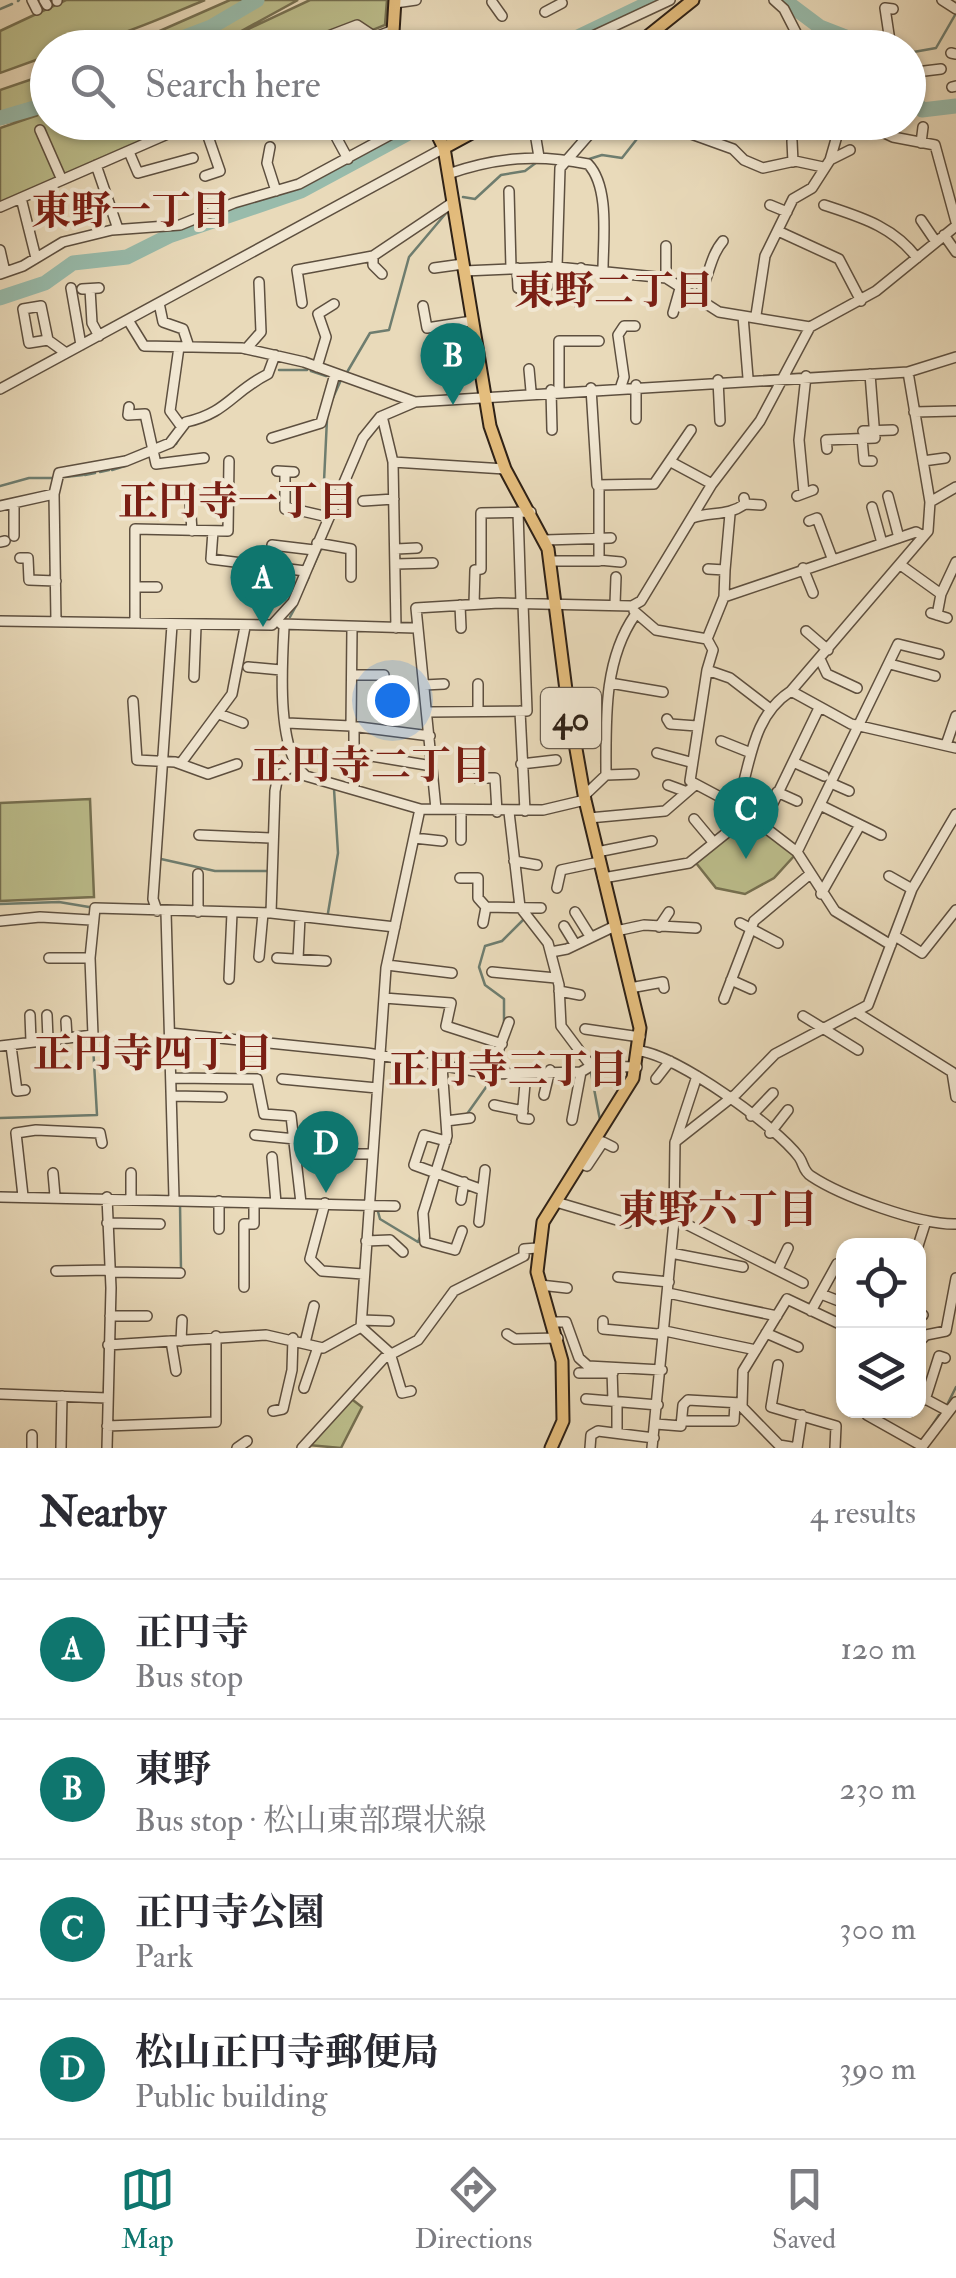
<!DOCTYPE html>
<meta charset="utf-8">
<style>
body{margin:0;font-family:"IM FELL Double Pica","Noto Serif JP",serif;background:#f7f7f7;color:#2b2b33}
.controls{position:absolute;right:30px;bottom:30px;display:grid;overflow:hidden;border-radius:20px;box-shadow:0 2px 8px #0004}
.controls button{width:90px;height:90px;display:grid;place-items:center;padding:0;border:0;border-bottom:2px solid #e1e1e2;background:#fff;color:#2b2b33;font:50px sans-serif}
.you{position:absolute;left:392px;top:700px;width:35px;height:35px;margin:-25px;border:8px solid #fff;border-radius:50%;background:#1a73e8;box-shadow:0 0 0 15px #1a73e833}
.badge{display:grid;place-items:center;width:65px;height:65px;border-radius:50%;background:#0f766e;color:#fff;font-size:32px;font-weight:700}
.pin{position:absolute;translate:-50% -82px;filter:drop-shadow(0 2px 5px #0008)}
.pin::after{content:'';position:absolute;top:52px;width:35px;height:30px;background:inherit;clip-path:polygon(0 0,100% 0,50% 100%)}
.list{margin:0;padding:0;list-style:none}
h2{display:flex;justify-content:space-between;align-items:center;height:130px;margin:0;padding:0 40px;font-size:42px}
h2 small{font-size:32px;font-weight:400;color:#7c7c81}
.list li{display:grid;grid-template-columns:65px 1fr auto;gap:30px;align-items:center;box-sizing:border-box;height:140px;padding:0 40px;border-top:2px solid #e1e1e2}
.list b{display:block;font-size:38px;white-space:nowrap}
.list p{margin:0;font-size:32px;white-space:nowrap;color:#7c7c81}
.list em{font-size:32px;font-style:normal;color:#7c7c81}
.icon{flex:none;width:55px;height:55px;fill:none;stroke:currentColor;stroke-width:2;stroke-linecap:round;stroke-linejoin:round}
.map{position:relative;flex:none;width:956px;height:1448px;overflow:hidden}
.search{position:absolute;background:#fff;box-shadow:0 2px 8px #0004;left:30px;right:30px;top:30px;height:110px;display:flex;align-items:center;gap:25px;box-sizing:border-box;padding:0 35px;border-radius:55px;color:#7c7c81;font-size:38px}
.sheet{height:690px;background:#fff}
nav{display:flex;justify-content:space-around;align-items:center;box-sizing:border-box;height:140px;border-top:2px solid #e1e1e2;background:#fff;font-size:28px;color:#7c7c81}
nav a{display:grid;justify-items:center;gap:5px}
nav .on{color:#0f766e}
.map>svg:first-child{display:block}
</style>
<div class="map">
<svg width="956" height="1448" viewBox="0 0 956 1448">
<rect width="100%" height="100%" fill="#e9daba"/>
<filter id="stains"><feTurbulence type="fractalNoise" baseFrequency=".002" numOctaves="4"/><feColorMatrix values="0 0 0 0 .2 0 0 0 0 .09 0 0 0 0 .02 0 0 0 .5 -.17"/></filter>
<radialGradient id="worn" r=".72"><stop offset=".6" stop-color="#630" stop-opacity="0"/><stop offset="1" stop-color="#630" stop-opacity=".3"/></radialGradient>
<path fill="#bcbe8c" stroke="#757051" stroke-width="2.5" d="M66,0h139c-49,20 -104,47 -157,48l-1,8 -47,17v-42z
M230,0h68l-73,40 85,-40h77l-2,25 -53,22 -211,1z
M47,74l1,48 140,1 -188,81v-76l38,-13 -38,9v-34z
M90,799l4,98 -94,4v-98z
M750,818l45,37 -21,23 -29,16 -29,-6 -20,-25z
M349,1397l13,10 -21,41 -33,-3z"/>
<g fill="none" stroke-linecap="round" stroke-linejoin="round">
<path stroke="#6e7d6f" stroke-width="2.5" d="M18,1l1,-1
M0,9l12,-5
M908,53l28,-5 19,-33
M586,160l16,-5 20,3 22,-28
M463,197l12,2 26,-24 24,-4 12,-9
M279,370h28
M311,371l15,5
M346,374l24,-41 19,-3 20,-73 38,-45
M233,393l21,-16
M331,402l10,-22
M176,444l4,-8
M112,470l13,-4
M100,472l9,-2
M85,475l10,-2
M65,477l18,-2
M0,486l29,-8h23
M323,502l4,-83
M312,569l9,-20
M303,589l6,-12
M290,617l6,-11
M161,859l54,12h52
M0,904l59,-2 30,5
M328,913l10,-60 -4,-64
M504,1024v-25l-19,-14 -6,-18 6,-21 17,-5 24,-24
M591,1073l9,47
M467,1114l22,-31 5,-17
M0,1118l97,-3 -4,-70
M180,1204l1,66
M377,1208l3,11 38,23 2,-5
M104,1389l1,-41
M947,1405l9,-18
M926,1435l13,-20"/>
<path stroke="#98bbab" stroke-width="15" d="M784,0l36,27 54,21
M156,48l55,-21 46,-27
M555,48l100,-48
M908,92l14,18 34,-4
M0,118l48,-14
M0,298l45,-15 28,-20 54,-6 42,-21 132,-45 117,-63"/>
<defs>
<path id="minor" d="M32,0l5,10
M44,0l3,5
M57,0v1
M774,0l10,9 20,39
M942,0l14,9
M492,2l10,14
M395,3l21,-3
M545,12l17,-9
M303,40l7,3 47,-18 15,10
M347,48l44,-17
M567,48l103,-48
M891,48l-6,-40 8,1
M951,53l5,1
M908,73l33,-4
M952,87l4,-1
M203,122l17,49 -15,5
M328,122l20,37
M631,122h22
M658,122l75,27 11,11 19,8 32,-7 28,6
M861,122l32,15 42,8 21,77
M40,130l22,50
M535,133l4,24
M792,141l1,21
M921,143l2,-16
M270,147l-3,16 9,28
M129,152l9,21 55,-15
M830,160l20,-10
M96,165l22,64
M448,174c49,-17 89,-20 140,-10 22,23 15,76 15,106
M509,191l2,77
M21,198l15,60
M770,205l17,7
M824,205c36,12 69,21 93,53
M0,207l195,-85
M921,220l15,22
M778,231l61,28 22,42
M944,235l12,17
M0,250l5,22
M373,256v9l9,9
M548,267v19
M557,267l3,-99 40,-46
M434,268l29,-4
M517,268l1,20
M464,271l93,-4 109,11 53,34 91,15
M0,274l23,-8 40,-24 49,-12 68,-5 54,-22 65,-19 115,-62
M666,278v-32
M71,288l10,57
M82,289l17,-1
M90,289l2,34 7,13
M699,296c10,-19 11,-40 24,-55
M159,303l4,19 20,7 6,18
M302,303l-5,-33 76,-14 79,-53
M580,305l1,-37
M423,306l4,22 45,-7
M673,313l8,-28
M756,315l9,-59 28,-57 19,-11 18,-28 11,-38
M743,316l5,62
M128,320l16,26 98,2 62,14 111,40
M48,340l-19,3 -6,-34 18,-3 7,34 18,13
M179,347l-9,64 11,15
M246,349l15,-17 -2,-50
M317,367l9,-30 -8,-23 16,-10
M529,369l2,22
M718,380l2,41
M636,385v34
M621,386l3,-9 -6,-42 6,-9h11
M591,388l6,97 57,-1 37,-54
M0,389l444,-241
M551,390l1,40
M559,390v-49h40
M129,407l-1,8 17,-1 11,50 48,-6
M914,412l42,-1
M382,416l11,46
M863,431l30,-1
M272,438l49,-15 14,-49
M862,438l2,23h8
M827,449l-1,-9 49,-2 -5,-64
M923,461l22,-3
M671,462l41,22
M277,471l17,1
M804,493l-5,-53 7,-64
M797,496l16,-6
M888,496l11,42
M744,498l1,6 16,1
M190,501l2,30
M363,501l31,-2
M930,502l26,-15
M14,503v33
M0,506l54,-12
M285,507l43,10
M872,507l10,36
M285,509v-37
M518,512l3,91
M692,518c19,-7 35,-1 53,-14
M809,521l8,-3 15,40
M213,531l-2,28 94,12
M545,540l66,-2
M0,542l5,-1
M317,543l34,6v28
M272,545l42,5
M396,549l21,-1
M20,558h8l1,22 27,1
M599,560l22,2
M550,561h49v-75
M396,564l37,-1
M902,566l39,28 15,-32
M803,568l10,25
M708,569l17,1 -1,27
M725,570l5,-56
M135,587h22
M474,604l1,-34 6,-1v-56l50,-1
M615,604l1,-27
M460,605l1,23
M634,611l22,19 51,9
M931,613l16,5
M937,615l4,-21
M56,620l-2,-126 5,-21 67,-12 44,-18 16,-21c41,-9 46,-30 82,-48l7,-19
M0,621l272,4 21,-23 70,-164 17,-21 35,-15 493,-30 48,-15
M135,623v-94l93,2 1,-70
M281,624l135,4
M284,628c-2,36 -8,125 22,148l114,33 123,1 42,-10
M396,628l-3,-166 112,7
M806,631l22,19
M820,659l7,15 30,14
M890,664l45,12
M248,667l33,3
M707,670l-17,111 47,25
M352,675h32
M194,677l2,-51
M610,683l53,9
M478,684v27
M424,685l20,-1
M791,691l60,33 105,24
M133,701l4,59 38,2 33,12 29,-10
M769,708l-39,-30 -23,-8 6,-20 -6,-11 17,-42 192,-65 7,4
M520,711l5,100
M428,712l99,-1 -4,-108
M219,714l24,9
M667,719l3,5 27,2
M287,723l64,3 1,-97
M351,726l79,10
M721,741l30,12
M946,745l10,-29
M353,753l79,13
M657,753l33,9
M793,762l31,14
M181,763l51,-69 13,-67
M521,764l35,-4
M606,775c0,-54 -3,-114 29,-160
M477,778h18l2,34
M833,784l16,7
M668,785l19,7
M354,789v-60
M777,792l20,9
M585,795l21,-20 28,-1
M822,806l59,29
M436,809l-20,-201 83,-5 133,3 9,-5 71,-117 48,-63 50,-94 66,-36 80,-65
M461,811v29
M509,812l11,95 28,36 11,42 2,41 30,40
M589,818l76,-7 30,-26
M694,819l20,24
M763,824l56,-116
M199,835l71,3
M414,838l28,3
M597,852l55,-11
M797,852l101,-208 41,10
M514,861l23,4
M198,874v38
M889,876l23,13
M460,878h18v20l8,9 55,1
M603,878l86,-15 61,-49
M557,888l4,-18 38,-8
M821,894l39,-69
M157,911l-4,-12 19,-274
M166,912l8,286
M575,912l15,24
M271,913l4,-122 3,-15 17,-12
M0,921l40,-4 51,3
M483,923l3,-16
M740,923l38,20
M564,926l11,18
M659,927l10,-15
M616,931l28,-6 52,3
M895,936l27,17 34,-43
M891,945l-56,-34 -38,-59 -60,-46c14,-42 14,-89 54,-115l137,-160 2,-29 -22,-130
M551,952l16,-3 48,-23
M259,957l4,-44
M49,958h41
M277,958l49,3
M298,959l2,-42
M387,965l65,8
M492,972l64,6
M229,979l3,-66
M731,980l20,9
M630,988l33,-6 1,6
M559,991l21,4
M384,998l67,5 -5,23 56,18
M724,999l30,-78 55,-46
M856,1012l96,60 4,25
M30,1015l1,26
M47,1015l1,24
M803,1016l55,34
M66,1021l1,17
M585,1029l55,8
M170,1033l197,20 125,21 89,-2 10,-6 46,1
M0,1046l93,-11 -3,-77 5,-50 176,5 124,14
M11,1046l6,45 8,-1
M640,1051c38,5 136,75 159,106 5,7 4,14 12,19 30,20 109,49 145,48
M442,1066l5,70 -24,77 2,29 30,8 7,-19
M526,1072l-4,46 7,1
M498,1074l1,-25 10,-27
M174,1078l83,1 7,35 27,2 10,87
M282,1079l95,9
M656,1079l14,-18
M544,1095l6,-25
M174,1096l48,1
M494,1105l29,6
M751,1116l22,-23
M572,1120l9,-48
M446,1121l24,-3
M318,1130l23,-1
M334,1130l5,24h34
M770,1133l18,-23
M255,1135l40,4
M676,1140l21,-64
M446,1141l-22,-6 -10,30 66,24
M272,1157l4,46
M580,1163l7,3 16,-24 10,5
M53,1173l2,23
M131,1173v25
M23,1196l-7,-63 20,-3 64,3 2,10
M0,1197l395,9
M461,1200l3,-18
M219,1201v28
M556,1202l71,21
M325,1203l-15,56 12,12 41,3
M674,1218l129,65
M479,1222l6,-52
M107,1223l53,1
M366,1241l24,-1 13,12
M918,1246l8,-25
M671,1253l72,14
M778,1269l10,-21
M56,1271l53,-1
M109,1272l71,1
M618,1277l51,5
M540,1285l27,3
M244,1287v-63h10v-21
M668,1293l109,23
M821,1294l23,9
M811,1311l26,-47 7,3
M110,1316h37
M918,1318l5,-3
M362,1320l27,1
M603,1321v8l55,5 7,-3 91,19
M554,1322h12l13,36 9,8 74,4
M361,1327l25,-359 34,-159
M766,1333l32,14
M507,1334l8,5 43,-1
M171,1341l5,30
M181,1341l1,-21
M305,1343l9,-37
M918,1343l8,-8 20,-4 10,-53
M108,1345l158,-10 57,13 38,-21 29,26 12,40 9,-2
M778,1365l-7,42 65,19 -1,22
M612,1370l1,31
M579,1373h34
M304,1388l14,-41
M0,1394l107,4
M918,1395l30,16
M586,1399l72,6
M925,1400l14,-44 6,2
M617,1402v29
M273,1411l10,-2 9,-39 1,-32
M867,1415l55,31
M682,1421h52l1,-18
M656,1424l25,2 2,-21 5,-5 53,3
M107,1426l109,-4v-86
M32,1435v13
M61,1448l1,-52
M107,1448l4,-160 -4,-91
M237,1448l10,-7
M302,1448l82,-90 34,-18 36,-49 70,-35v-7l13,-1
M590,1448l1,-13 7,-4 56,7
M652,1448l22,-227 1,-79 61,-48 39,-40 93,-49 44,-116 44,-75
M797,1448l-18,-3 -37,-38 1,-36 44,-72 57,27
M797,1448l5,-33
M921,1448l35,-46"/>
<path id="major" d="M392,48l3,-48
M633,48l60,-48
M431,122l13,26 46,278 15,43 43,80 19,149 18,102 55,228 -7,50 -90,144 -6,50 25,89 1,60 -12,27
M444,148l48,-26"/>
</defs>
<use href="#minor" stroke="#5d4f3f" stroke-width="12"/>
<use href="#major" stroke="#2e2116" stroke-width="15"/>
<use href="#minor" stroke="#f1e7d2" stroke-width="9"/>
<use href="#major" stroke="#e4bd7d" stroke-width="11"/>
</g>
<g text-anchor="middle" stroke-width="8" stroke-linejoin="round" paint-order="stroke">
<rect fill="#f1e7d2" stroke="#685c4e" stroke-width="2.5" x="541" y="688" width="60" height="60" rx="8"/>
<g font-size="35" font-weight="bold" fill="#2e2116">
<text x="571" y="730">40</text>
</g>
<g font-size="40" font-weight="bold" fill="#7a1f14" stroke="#f1e7d2">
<text x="131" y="224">東野一丁目</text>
<text x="614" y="304">東野二丁目</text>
<text x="238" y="515">正円寺一丁目</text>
<text x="371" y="779">正円寺二丁目</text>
<text x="153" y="1067">正円寺四丁目</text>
<text x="508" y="1083">正円寺三丁目</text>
<text x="718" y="1223">東野六丁目</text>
</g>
</g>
<rect width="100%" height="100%" filter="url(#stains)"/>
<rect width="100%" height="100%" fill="url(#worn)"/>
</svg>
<div class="controls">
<button><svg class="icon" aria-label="locate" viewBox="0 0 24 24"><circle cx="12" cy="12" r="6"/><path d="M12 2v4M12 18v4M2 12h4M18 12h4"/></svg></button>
<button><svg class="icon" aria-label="layers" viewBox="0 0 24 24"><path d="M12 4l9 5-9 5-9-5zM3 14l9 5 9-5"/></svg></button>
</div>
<div class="you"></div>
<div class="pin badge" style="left:263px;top:627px">A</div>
<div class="pin badge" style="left:453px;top:405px">B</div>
<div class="pin badge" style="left:746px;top:859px">C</div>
<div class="pin badge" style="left:326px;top:1193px">D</div>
<div class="search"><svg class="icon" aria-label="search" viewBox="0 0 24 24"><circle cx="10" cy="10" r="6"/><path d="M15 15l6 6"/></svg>Search here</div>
</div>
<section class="sheet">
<h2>Nearby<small>4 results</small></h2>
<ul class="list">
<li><span class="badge">A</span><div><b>正円寺</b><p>Bus stop</p></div><em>120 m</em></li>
<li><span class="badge">B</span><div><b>東野</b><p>Bus stop · 松山東部環状線</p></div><em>230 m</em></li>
<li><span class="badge">C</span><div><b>正円寺公園</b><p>Park</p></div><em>300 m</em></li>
<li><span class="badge">D</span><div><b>松山正円寺郵便局</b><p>Public building</p></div><em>390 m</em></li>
</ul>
</section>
<nav>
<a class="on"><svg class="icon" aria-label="map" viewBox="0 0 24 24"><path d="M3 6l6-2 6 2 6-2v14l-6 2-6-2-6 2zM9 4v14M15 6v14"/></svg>Map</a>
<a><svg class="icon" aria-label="directions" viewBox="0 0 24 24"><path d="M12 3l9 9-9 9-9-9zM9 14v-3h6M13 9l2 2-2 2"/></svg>Directions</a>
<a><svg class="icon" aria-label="saved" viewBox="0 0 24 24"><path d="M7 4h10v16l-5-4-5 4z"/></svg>Saved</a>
</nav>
